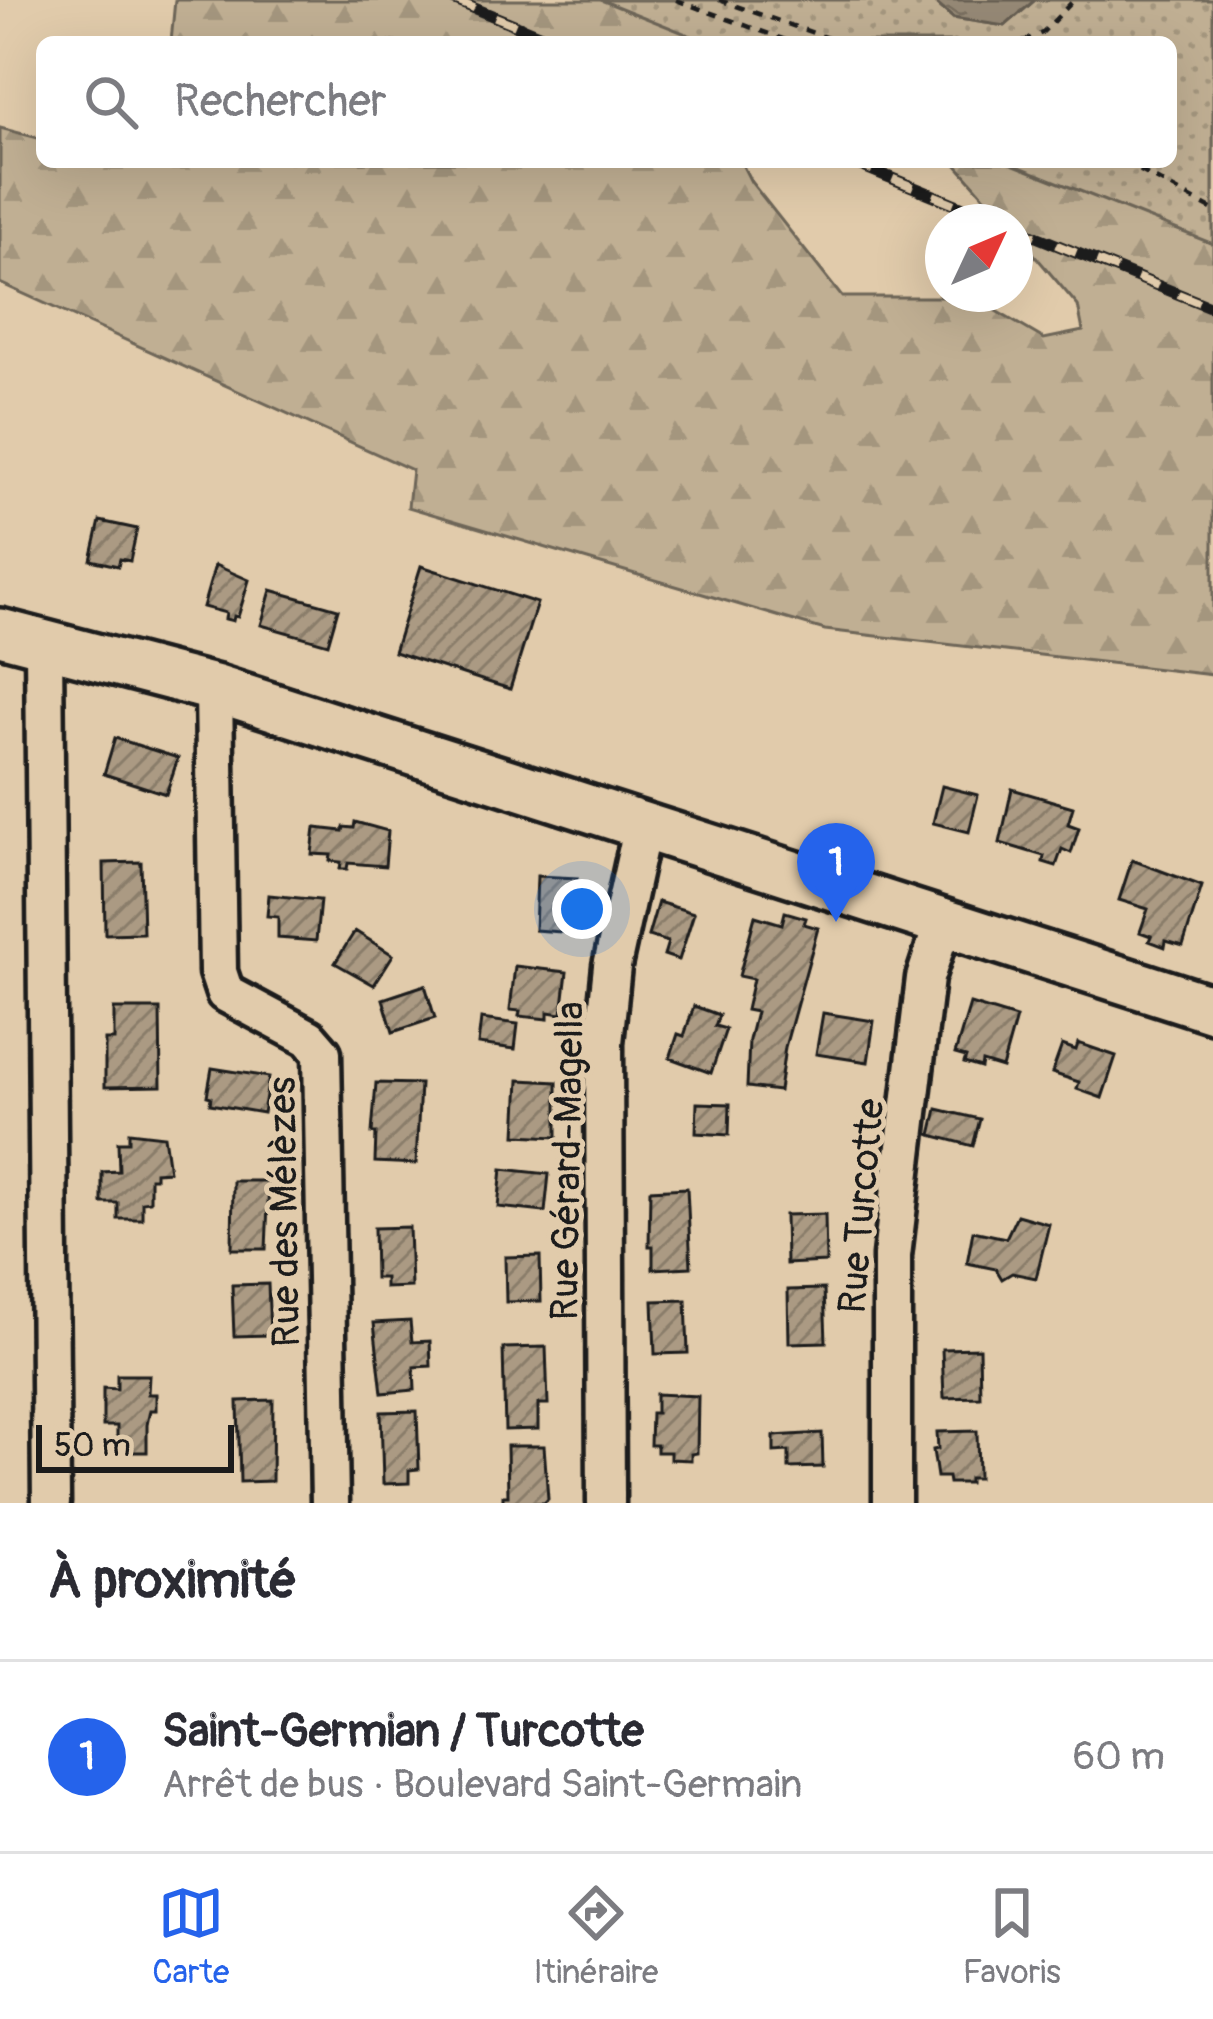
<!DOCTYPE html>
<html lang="fr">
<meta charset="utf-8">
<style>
body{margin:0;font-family:Pangolin,sans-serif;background:#f2f2f3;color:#2b2b33}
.compass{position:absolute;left:925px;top:204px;width:108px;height:108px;border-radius:50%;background:#fff;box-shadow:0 12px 48px #0002;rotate:46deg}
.scale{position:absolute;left:36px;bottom:30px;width:198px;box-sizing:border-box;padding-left:12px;border:6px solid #1c1c1c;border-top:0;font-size:33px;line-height:42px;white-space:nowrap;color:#1c1c1c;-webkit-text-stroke:9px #e1cbab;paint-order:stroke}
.you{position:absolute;left:582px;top:909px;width:42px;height:42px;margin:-30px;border:9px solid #fff;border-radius:50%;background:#1a73e8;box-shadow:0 0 0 18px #1a73e833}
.badge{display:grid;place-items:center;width:78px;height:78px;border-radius:50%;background:#2563eb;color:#fff;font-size:39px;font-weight:700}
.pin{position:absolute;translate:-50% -99px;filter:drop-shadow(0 3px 6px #0008)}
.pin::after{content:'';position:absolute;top:63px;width:42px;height:36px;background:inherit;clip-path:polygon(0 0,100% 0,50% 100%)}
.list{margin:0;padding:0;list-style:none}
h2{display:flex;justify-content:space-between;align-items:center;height:156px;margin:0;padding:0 48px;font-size:51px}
h2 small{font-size:39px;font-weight:400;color:#7c7c81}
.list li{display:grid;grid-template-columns:78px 1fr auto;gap:36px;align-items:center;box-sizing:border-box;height:192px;padding:0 48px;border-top:3px solid #e1e1e2}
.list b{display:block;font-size:45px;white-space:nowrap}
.list p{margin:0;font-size:39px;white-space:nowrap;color:#7c7c81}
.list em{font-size:39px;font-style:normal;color:#7c7c81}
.icon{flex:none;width:66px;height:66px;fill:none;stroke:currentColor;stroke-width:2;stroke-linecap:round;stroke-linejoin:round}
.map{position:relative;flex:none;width:1213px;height:1503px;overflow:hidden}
.search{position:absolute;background:#fff;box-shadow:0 12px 48px #0002;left:36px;right:36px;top:36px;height:132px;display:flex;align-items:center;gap:30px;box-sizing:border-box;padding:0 42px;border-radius:18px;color:#7c7c81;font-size:45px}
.sheet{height:348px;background:#fff}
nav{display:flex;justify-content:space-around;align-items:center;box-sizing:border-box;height:168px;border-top:3px solid #e1e1e2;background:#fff;font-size:33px;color:#7c7c81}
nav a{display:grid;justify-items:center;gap:6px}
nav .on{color:#2563eb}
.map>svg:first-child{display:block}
</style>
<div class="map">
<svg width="1213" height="1503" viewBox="0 0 1213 1503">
<defs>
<pattern id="forest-firs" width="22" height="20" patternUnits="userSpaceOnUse" patternTransform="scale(3)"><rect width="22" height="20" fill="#c0af93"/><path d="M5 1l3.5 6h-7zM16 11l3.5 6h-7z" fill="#a4967e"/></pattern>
<pattern id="park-dots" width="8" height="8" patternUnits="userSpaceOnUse" patternTransform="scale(3)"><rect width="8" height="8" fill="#c0af93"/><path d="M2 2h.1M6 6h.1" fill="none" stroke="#a4967e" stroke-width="1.8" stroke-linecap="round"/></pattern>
<pattern id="water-ripples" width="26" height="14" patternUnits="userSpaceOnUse" patternTransform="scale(3)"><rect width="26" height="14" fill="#958874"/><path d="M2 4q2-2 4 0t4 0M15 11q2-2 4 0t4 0" fill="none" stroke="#796e5e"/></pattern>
<pattern id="building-hatch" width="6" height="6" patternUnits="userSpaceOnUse" patternTransform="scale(3)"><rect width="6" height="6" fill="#ab9a83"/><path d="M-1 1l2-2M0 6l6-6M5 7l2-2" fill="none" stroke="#8a7d6a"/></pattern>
</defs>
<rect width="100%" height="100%" fill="#e1cbab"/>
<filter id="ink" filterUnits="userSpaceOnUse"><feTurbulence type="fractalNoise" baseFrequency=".00833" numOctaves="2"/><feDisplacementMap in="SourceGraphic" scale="24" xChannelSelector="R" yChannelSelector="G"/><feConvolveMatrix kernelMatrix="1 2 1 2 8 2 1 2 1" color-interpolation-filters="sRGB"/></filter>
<g filter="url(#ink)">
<path fill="url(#forest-firs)" stroke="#6e6658" stroke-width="3" d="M175,0h757l21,18 52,8 30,-26h178v675l-388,-45 -417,-123 4,-37 -412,-187v-155l42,11v23h699l10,20 91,115h130l72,42 39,-8 -5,-25 -63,-74v-10h-8l-53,-60h217v-120h-1000z"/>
<path fill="url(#park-dots)" stroke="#6e6658" stroke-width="3" d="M601,0h331l21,18 52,8 30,-26h178v244l-206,-82h164v-120h-465z"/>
<path fill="url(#water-ripples)" stroke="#655d51" stroke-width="3" d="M932,0h103l-30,26 -52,-8z"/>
<path fill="url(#building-hatch)" stroke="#1c1c1c" stroke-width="3" d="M100,521l37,8 -7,32 -10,-2 -2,7 -27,-6z
M215,565l34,15 -11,37 -4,-1 -1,5 -8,-2 1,-6 -23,-6z
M421,566l116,37 -27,86 -116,-37z
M271,590l67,19 -10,35 -67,-19z
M115,738l63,20 -12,36 -62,-20z
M942,786l36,9 -9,37 -36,-9z
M1012,789l61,18 -5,17 11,4 -8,25 -9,-4 -6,17 -13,-4 1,-6 -44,-13z
M355,822l33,9 -3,35 -37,-3 -1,6h-7l1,-7 -11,-1 1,-6 -19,-1 3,-26 28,3 1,-4 10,1z
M1132,860l70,26 -19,60 -17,-5 -1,6 -16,-6 2,-5 -11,-4 8,-23 -29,-9z
M141,862l2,71 -38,1 -1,-71z
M537,876l40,2 -3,55 -39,-3z
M269,895l51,5 -4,41 -38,-3v-21l-11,-1z
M658,902l36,11 -15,47 -15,-5 4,-13 -20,-6z
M785,912l21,6 -2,6 14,4 -33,119 -6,44 -32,-4 2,-47 7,-28 -10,-2 7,-31 -14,-3 16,-60 27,8z
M355,931l38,24 -19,30 -39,-22z
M515,966l52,6 -5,42 -14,-2v7l-29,-3 1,-5 -10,-1z
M425,985l10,33 -42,14 -10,-33z
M970,1004l46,14 -14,50 -20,-6 -1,6 -17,-5 2,-6 -11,-3z
M694,1006l25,9 -4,11 11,3 -15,44 -41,-15 8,-24 6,2z
M114,1009h46l1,77 -56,1v-47h9z
M823,1013l51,8 -6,41 -52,-8z
M481,1019l37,5 -3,25 -37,-5z
M1078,1043l38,13 -14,42 -25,-9 2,-7 -27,-9 10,-28 14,5z
M212,1068l57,9 -6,36 -53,-9 1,-7 -4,-1z
M519,1080l38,2v55l-41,-2z
M376,1083l44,1 -4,80 -41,-2 1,-29h-4z
M697,1103l33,1 -1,31 -33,-2z
M937,1109l43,10 -7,27 -42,-11z
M129,1132l35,4 5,35 -14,1v6h-5v23l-8,1v17h-24v-16h-16v-31l17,-1 -1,-29h11z
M502,1169l47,5 -4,38 -47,-5z
M233,1181h36l-3,68h-34z
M687,1188l4,79 -38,2v-23h-4l1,-56z
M825,1214l1,48 -40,2 -1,-49z
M1017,1215l32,9 -13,54 -24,-5 -10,6 -6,-10 -29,-6 6,-32 33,7z
M409,1227l2,60 -26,1v-10h-10l-1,-50z
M540,1256l1,45 -35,1 -1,-45z
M268,1284l2,51 -36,1 -2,-51z
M824,1289l2,53 -37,1 -1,-53z
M686,1300l2,53 -33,1 -2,-53z
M410,1321l2,21 18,-1 1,25 -17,1 1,23 -33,3 -8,-70z
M546,1347l2,57h-10v25l-33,1 -2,-82z
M979,1348l1,49 -36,1 -2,-49z
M117,1375h32l-1,19h8v16h-6l-3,15v27h-30v-26h-14v-38l14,1z
M656,1394l42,2 -1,57 -6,1v6l-21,-1v-7h-13v-7h-7l1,-32h5z
M273,1400l-1,81 -32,1 -2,-81z
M417,1411l2,58 -10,1v13l-26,1 -2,-72z
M977,1431l1,47h-9v5h-20l-1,-6h-11l-4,-27 5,-1 -1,-17z
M822,1433l1,34 -34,1v-17l-15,1v-16z
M507,1446h37l4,53 -4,4h-41v-7h5z"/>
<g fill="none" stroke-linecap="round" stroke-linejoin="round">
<defs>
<path id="minor" d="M44,643l7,860
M214,688l4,284 7,21 84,45 13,15 8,450
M606,1503l-2,-460 8,-77 31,-142
M892,1503v-247l33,-278 19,-58"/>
<path id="major" d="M0,632l214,56 999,321"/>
</defs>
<use href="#minor" stroke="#1c1c1c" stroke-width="45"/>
<use href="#major" stroke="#1c1c1c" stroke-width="54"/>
<path stroke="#1c1c1c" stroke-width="4.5" stroke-dasharray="9 9" stroke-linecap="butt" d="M676,0l115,42
M719,0l120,42
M1023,42l19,-9 32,-33
M1124,162l89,48"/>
<use href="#minor" stroke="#e1cbab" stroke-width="36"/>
<use href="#major" stroke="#e1cbab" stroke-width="45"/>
<defs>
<path id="rail" d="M454,0l103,42
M852,162l147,60
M1015,228l198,80"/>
</defs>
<use href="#rail" stroke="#1c1c1c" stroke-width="12"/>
<use href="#rail" stroke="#e1cbab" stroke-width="8" stroke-dasharray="22" stroke-linecap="butt"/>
</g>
</g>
<g text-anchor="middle" stroke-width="10" stroke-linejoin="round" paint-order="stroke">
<g font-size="39" fill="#1c1c1c" stroke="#e1cbab">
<text transform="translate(566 1161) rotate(-89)" y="14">Rue Gérard-Magella</text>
<text transform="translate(860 1206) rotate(-85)" y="14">Rue Turcotte</text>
<text transform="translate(283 1212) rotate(-91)" y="14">Rue des Mélèzes</text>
</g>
</g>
</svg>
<svg class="compass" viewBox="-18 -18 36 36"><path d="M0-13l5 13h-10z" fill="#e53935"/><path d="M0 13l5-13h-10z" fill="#7c7c81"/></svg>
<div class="scale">50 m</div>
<div class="you"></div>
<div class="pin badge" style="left:836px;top:922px">1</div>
<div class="search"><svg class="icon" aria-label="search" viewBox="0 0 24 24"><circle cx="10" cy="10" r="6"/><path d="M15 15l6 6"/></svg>Rechercher</div>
</div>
<section class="sheet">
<h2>À proximité<small></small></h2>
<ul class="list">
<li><span class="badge">1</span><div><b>Saint-Germian / Turcotte</b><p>Arrêt de bus · Boulevard Saint-Germain</p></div><em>60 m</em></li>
</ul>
</section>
<nav>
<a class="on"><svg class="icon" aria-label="map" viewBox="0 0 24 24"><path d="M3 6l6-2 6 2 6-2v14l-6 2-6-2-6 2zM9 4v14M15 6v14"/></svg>Carte</a>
<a><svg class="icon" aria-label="directions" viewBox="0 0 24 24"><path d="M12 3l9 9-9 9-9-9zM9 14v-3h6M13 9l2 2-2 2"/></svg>Itinéraire</a>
<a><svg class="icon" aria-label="saved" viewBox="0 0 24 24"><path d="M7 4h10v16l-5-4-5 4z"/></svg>Favoris</a>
</nav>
